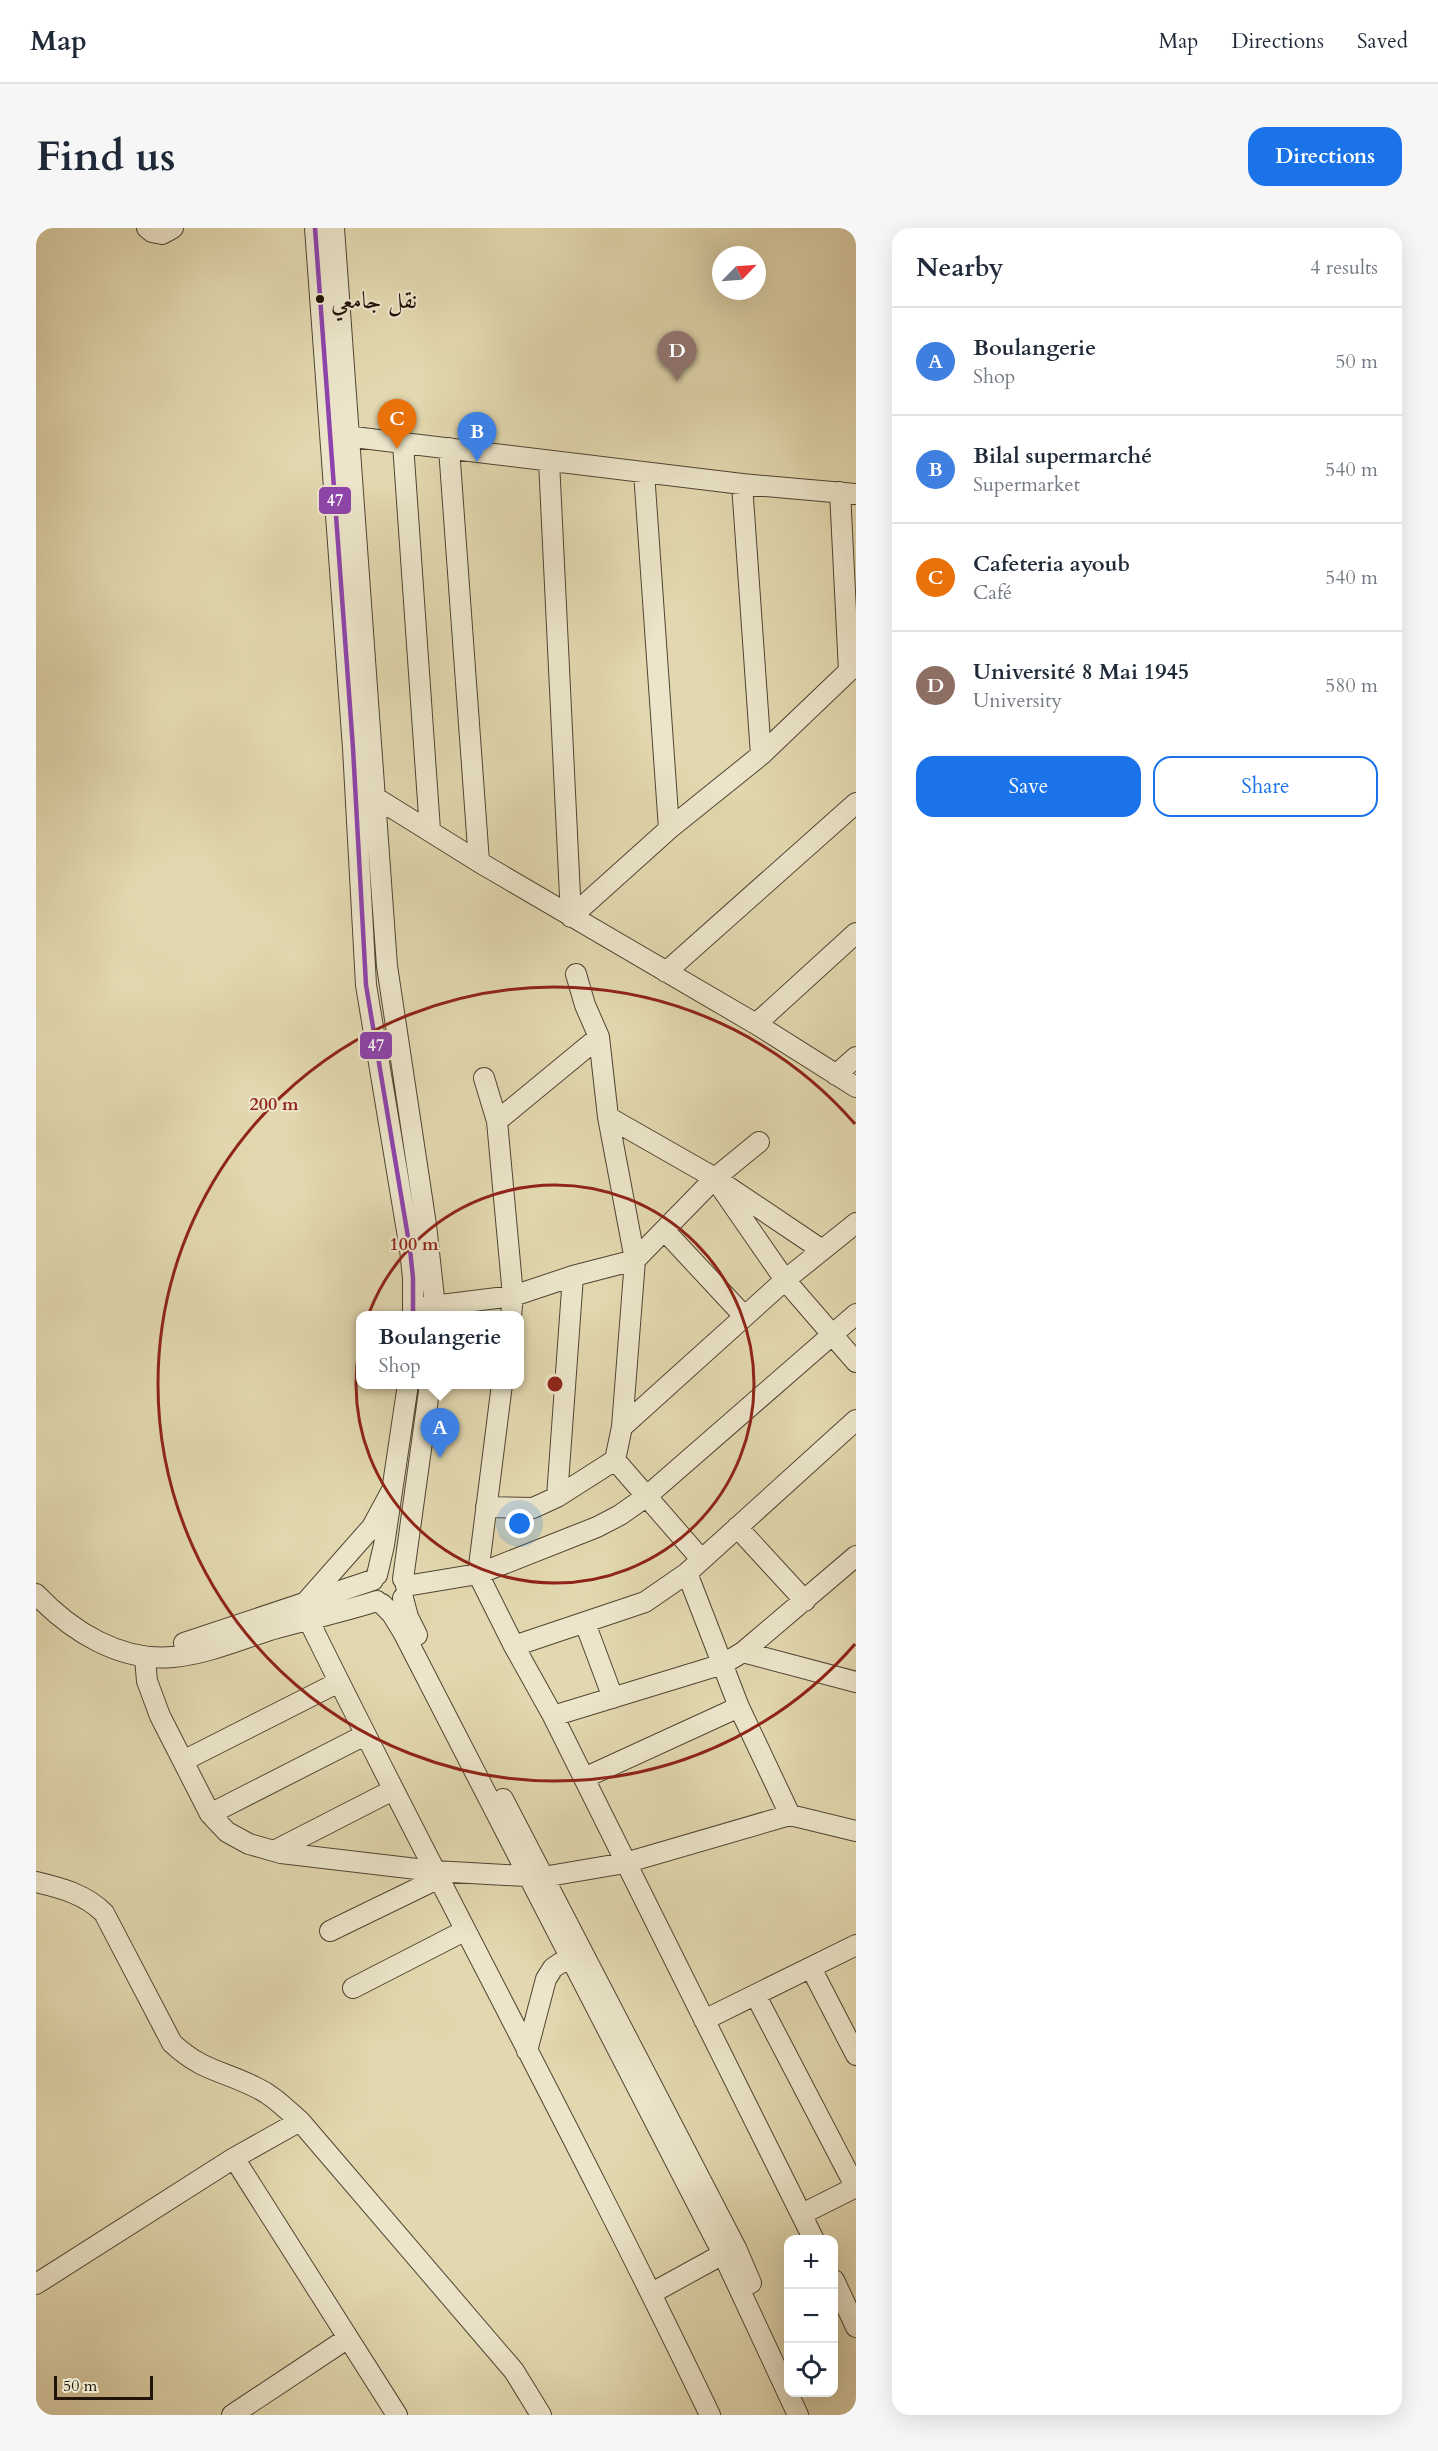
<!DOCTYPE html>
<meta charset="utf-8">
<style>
body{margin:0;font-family:Cardo,Amiri,serif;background:#f6f6f7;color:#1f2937}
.controls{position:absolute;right:18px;bottom:18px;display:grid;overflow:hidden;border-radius:12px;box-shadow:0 6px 24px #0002}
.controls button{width:54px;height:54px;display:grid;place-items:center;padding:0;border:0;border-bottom:2px solid #e0e1e3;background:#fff;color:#1f2937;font:30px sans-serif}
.compass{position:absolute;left:676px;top:18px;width:54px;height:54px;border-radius:50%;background:#fff;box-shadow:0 6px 24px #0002;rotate:65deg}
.scale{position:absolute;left:18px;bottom:15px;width:99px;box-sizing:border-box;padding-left:6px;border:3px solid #20140a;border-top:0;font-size:16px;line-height:21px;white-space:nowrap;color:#20140a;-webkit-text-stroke:4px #ece5ca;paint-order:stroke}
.you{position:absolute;left:484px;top:1296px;width:21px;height:21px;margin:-15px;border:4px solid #fff;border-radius:50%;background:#1a73e8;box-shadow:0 0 0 9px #1a73e833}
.badge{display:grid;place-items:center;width:39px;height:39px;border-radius:50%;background:#1a73e8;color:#fff;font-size:20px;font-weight:700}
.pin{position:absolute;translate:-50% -50px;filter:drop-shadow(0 2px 3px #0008)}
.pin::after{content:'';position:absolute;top:32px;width:21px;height:18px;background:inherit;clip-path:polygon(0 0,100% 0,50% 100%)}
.popup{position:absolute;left:320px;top:1083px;width:168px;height:78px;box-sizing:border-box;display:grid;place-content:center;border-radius:12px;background:#fff;filter:drop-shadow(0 2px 4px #0005);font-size:20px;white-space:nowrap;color:#747a83}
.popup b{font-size:22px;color:#1f2937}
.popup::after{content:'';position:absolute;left:50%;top:100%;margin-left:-12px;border:12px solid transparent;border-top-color:#fff}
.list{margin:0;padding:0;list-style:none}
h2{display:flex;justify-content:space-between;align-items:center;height:78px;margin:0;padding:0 24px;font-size:26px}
h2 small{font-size:20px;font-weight:400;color:#747a83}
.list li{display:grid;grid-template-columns:39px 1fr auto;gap:18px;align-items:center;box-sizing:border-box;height:108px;padding:0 24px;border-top:2px solid #e0e1e3}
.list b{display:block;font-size:22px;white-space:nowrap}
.list p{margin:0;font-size:20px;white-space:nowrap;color:#747a83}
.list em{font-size:20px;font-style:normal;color:#747a83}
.actions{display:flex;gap:12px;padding:18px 24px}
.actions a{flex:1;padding:14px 0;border:2px solid #1a73e8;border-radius:18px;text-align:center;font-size:21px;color:#1a73e8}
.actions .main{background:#1a73e8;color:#fff}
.icon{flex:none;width:33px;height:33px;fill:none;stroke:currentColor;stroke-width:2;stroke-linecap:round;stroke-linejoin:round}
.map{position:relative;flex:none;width:820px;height:2187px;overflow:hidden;border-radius:18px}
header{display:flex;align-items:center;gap:36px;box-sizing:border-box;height:84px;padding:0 30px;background:#fff;border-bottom:2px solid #e0e1e3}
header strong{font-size:28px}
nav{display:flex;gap:33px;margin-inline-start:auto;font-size:21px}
.intro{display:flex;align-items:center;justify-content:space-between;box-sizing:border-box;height:144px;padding:0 36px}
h1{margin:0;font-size:42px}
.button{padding:15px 27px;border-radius:18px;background:#1a73e8;color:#fff;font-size:21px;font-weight:700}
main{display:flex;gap:36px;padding:0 36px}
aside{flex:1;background:#fff;border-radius:18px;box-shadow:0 6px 24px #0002}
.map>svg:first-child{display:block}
</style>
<header>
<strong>Map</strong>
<nav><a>Map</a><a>Directions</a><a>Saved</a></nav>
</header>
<div class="intro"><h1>Find us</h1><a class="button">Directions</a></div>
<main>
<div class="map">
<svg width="820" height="2187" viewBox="0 0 820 2187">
<rect width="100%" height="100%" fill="#e2d7ae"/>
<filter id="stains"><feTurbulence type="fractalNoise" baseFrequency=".00333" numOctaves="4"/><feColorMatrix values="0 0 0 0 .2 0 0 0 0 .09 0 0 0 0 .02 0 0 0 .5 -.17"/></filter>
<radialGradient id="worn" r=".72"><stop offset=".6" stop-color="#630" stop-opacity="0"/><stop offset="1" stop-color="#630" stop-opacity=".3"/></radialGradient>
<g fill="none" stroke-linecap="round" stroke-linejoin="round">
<defs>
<path id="minor" d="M111,0l5,4 10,2 11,-6
M279,0l38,520 13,237 44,264 3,29v38
M298,0l53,738 39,259 10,91
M301,207l405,49 114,10
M367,216l27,386
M413,220l30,414
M513,233l22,456
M608,244l25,357
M706,256l19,271
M804,264l9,179
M329,563l114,71 277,162 100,63
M535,689l98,-88 92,-74 88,-84 7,-4
M630,744l190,-169
M720,796l100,-91
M800,847l20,-18
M448,850l13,43 16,175 -2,20
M572,889l107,61 107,72
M461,893l102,-84 -14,-32 -9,-31
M686,961l63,91 71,82
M628,1002l80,86
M389,1079l88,-11 60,-20 62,-16 80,-82 44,-36
M466,1156l-24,190 36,72 39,70 261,524
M586,1199l163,-147 71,-57
M579,1232l86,99
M356,1262l-20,37 -68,77 4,15c131,267 274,528 402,796
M521,1269l16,-221
M450,1279l47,1 24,-11 58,-37 7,-33 13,-167 -27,-143 -9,-80
M701,1299l68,74
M651,1345l52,134 51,108
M341,1347l7,-30 24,-161
M367,1351l27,-195
M370,1358l72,-12 119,-47 23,-12 27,-19 209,-182
M0,1366c35,37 84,68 137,63 33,-3 66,-17 97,-27 36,-10 72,-18 107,-29
M367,1370l5,19 9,18
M346,1376l10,10 11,18 320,622 75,161
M549,1395l28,75
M148,1415l189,-63
M478,1418l131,-44 42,-29 169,-153
M707,1424l113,30
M109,1430l2,23 13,35 50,98 17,18 22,12 32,9 153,18 109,6 82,-14 165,-48 66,16
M517,1488l170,-52 20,-12 113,-96
M147,1533l156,-79
M548,1550l155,-71
M467,1571l233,449 15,35
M174,1586l155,-79
M238,1623l119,-61
M0,1654c25,6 49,12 68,31l68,130c30,28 49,27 83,44 18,8 31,22 45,34l214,250 27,44
M294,1703l107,-52
M775,1740l45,87
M317,1760l111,-57
M720,1768l100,192
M668,1792l152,-75
M491,1823l19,-72 7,-11 16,-11
M198,1930l163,257
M766,1986l54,-27
M798,2052l22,47
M0,2056l198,-126 66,-37
M616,2065l71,-39
M196,2187l116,-77"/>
</defs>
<use href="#minor" stroke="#504533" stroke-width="22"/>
<use href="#minor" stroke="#ece5ca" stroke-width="20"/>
<defs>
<path id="bus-1" d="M279,0l38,520 13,237 44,264 3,29v38"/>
</defs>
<use href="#bus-1" stroke="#ece5ca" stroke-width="9"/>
<use href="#bus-1" stroke="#8e44ad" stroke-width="4.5"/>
</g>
<g fill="none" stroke="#8f2418" stroke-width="3">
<circle cx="519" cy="1156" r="199"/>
<path d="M819 1416A397 397 0 1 1 819 896"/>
</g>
<circle fill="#20140a" stroke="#ece5ca" stroke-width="2" cx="284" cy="71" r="5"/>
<g text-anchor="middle" stroke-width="4.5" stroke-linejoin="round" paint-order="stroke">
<g font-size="24" fill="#20140a" stroke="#ece5ca" text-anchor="start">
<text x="295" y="80">نقل جامعي</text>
</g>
</g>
<circle cx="519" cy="1156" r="9" fill="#8f2418" stroke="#ece5ca" stroke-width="3"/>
<g font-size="18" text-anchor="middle" font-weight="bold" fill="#8f2418" stroke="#ece5ca" stroke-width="4.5" stroke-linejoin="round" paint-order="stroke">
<text x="238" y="882">200 m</text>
<text x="378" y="1022">100 m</text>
</g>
<g stroke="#ece5ca" stroke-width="2">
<rect x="282" y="258" width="34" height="29" rx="6" fill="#8e44ad"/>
<rect x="323" y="803" width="34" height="29" rx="6" fill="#8e44ad"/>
</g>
<g font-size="16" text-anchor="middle" font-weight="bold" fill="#fff">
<text x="299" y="278">47</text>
<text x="340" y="823">47</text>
</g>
<rect width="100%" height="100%" filter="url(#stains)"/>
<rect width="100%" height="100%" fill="url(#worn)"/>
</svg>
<div class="controls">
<button>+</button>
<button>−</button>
<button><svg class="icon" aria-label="locate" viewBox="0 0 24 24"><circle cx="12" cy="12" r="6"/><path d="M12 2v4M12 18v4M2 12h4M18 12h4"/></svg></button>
</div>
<svg class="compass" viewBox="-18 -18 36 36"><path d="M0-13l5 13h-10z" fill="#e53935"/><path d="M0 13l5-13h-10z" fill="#747a83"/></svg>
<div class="scale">50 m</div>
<div class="you"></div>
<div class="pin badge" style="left:404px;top:1230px;background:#3f7fe0">A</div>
<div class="popup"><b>Boulangerie</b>Shop</div>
<div class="pin badge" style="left:441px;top:234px;background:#3f7fe0">B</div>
<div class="pin badge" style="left:361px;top:221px;background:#e8710a">C</div>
<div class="pin badge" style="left:641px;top:153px;background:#8d6e63">D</div>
</div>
<aside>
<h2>Nearby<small>4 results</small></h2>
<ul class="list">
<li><span class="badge" style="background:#3f7fe0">A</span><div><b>Boulangerie</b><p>Shop</p></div><em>50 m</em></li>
<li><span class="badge" style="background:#3f7fe0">B</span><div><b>Bilal supermarché</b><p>Supermarket</p></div><em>540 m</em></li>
<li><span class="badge" style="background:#e8710a">C</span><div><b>Cafeteria ayoub</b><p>Café</p></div><em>540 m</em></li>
<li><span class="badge" style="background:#8d6e63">D</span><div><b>Université 8 Mai 1945</b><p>University</p></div><em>580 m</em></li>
</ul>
<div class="actions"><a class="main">Save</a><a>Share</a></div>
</aside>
</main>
